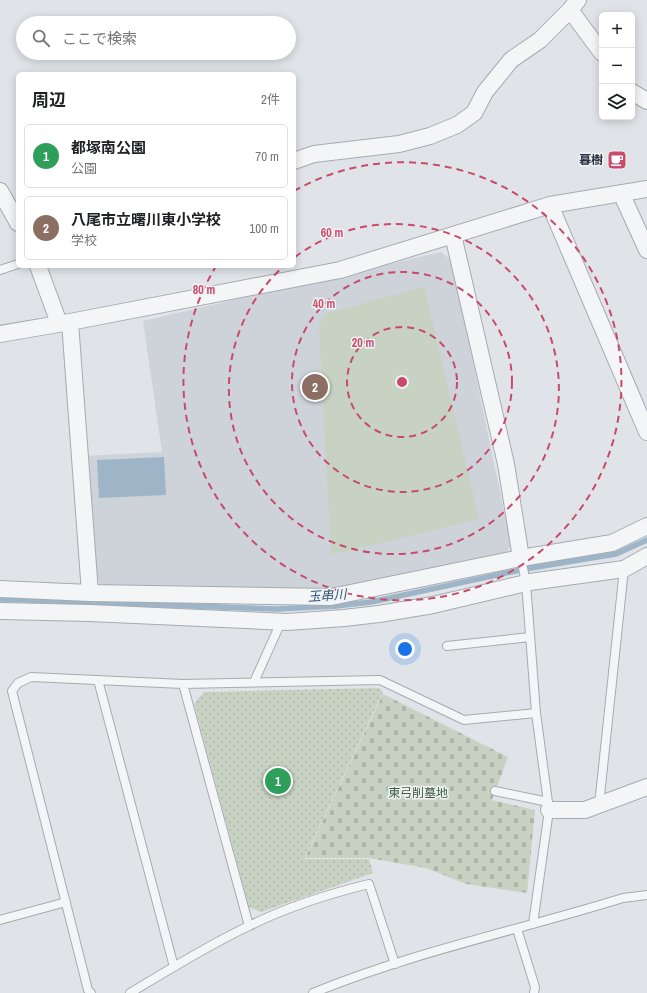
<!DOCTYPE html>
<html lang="ja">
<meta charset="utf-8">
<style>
body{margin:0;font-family:"Archivo Narrow","Noto Sans JP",sans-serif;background:#f2f2f2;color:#202124}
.controls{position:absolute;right:12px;top:12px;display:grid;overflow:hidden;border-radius:6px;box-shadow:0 2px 10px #0003}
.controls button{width:36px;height:36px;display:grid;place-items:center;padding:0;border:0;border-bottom:1px solid #e0e0e0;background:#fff;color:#202124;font:20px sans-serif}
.you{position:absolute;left:405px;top:649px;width:14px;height:14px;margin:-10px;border:3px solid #fff;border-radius:50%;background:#1a73e8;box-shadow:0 0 0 6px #1a73e833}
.badge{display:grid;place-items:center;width:26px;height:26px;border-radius:50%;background:#c84b69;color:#fff;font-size:13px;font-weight:700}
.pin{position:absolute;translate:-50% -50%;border:2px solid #fff;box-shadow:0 1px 4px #0006}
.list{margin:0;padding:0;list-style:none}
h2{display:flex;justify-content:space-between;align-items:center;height:52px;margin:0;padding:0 16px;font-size:17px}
h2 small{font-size:13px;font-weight:400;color:#757577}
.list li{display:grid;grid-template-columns:26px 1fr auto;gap:12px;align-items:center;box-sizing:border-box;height:64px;margin:0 8px 8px;padding:0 8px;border:1px solid #e0e0e0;border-radius:6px}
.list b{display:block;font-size:15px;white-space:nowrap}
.list p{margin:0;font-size:13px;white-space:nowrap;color:#757577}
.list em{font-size:13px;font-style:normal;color:#757577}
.icon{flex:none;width:22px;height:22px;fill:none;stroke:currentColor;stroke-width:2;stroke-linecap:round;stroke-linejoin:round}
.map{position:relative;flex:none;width:647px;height:993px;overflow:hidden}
.search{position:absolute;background:#fff;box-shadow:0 2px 10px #0003;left:16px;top:16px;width:280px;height:44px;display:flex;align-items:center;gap:10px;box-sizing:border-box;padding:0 14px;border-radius:22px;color:#757577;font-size:15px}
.panel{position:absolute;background:#fff;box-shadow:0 2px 10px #0003;left:16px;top:72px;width:280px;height:196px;border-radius:6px}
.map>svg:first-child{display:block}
</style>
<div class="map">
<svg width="647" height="993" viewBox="0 0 647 993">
<defs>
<pattern id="grass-dots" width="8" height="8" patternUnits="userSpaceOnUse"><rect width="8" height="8" fill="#c7d2c2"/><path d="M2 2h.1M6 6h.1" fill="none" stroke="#abb5a8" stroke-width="1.8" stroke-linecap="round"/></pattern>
<pattern id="cemetery-stones" width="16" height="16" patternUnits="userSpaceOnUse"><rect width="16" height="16" fill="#c7d2c2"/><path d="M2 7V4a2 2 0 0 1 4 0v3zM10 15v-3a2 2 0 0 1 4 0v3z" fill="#abb5a8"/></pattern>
</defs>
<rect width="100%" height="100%" fill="#e0e4e8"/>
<path fill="#ced3da" d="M441,252l11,9 59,284 -7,12 -178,35 -221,-4 -11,-10 -10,-122 78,-4 -19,-131z"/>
<path fill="url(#grass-dots)" d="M379,688l4,4 -79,167h65l4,14 -112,39 -12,-5 -55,-203 10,-12z"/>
<path fill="url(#cemetery-stones)" d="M383,694l125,63 -16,43 43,10 -8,83 -61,-9 -40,-16 -57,-10h-64z"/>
<path fill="#c7d2c2" d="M424,287l55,232 -148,36 -12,-230 8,-12z"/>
<path fill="#9db5c7" d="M164,457l2,38 -67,3 -2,-38z"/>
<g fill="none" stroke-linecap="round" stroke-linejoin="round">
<path stroke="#9db5c7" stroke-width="5.5" d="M0,599l278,10 58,-3 35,-4 154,-33 91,-15 31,-14"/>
<defs>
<path id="service" d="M0,270l18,-6
M521,558l5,25 10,130 13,97 -16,114
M447,646l83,-9
M98,680l76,287
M254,682l27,-60
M183,684l66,242
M495,791l53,11
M599,805l25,-236
M0,920l66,-18
M517,929l18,58 -1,6
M91,993l-3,-3 -76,-299 6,-8 13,-6 152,7 197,-4 84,40 72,-7
M130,993c39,-23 78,-48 119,-67 38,-19 79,-32 120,-42l26,80
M313,993c100,-41 207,-63 310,-95l24,-3"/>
<path id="minor" d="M578,0l-8,10 32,43
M632,92l15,9
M294,161l20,-7 85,-10 31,-8 27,-11 17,-12 11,-21 26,-32 29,-20 30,-30
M0,191l18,32
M621,193l26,57
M550,205l97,227
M453,235l53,229 15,94
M38,266l21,57
M70,322l20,271
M0,334l70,-12 270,-52 210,-65 97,-16
M0,589l90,4 241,4 190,-39 91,-15 35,-17
M0,611l90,2 197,9 57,-4 35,-4 54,-9 97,-23 94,-13 23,-13
M549,810h36l62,-23"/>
</defs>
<use href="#service" stroke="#a5abb2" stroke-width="10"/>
<use href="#minor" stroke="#a5abb2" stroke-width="18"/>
<use href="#service" stroke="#f3f5f7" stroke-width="8"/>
<use href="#minor" stroke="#f3f5f7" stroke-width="16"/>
</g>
<g fill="none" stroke="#c84b69" stroke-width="2" stroke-dasharray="7 5">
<circle cx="402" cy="382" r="55"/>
<circle cx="402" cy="382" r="110"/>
<path d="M295 257A165 165 0 1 1 284 266"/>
<path d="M294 191A219 219 0 1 1 215 268"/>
</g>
<defs>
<symbol id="cafe-square" viewBox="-11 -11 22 22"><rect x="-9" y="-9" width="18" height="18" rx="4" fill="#c84b69" stroke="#f0f3f6"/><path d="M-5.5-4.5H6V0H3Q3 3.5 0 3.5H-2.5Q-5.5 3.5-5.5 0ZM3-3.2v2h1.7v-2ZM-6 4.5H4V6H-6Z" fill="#fff"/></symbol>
</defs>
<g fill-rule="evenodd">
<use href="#cafe-square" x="606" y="149" width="22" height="22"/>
</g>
<g text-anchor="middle" stroke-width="3" stroke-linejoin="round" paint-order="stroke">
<g font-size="12" font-weight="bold" fill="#29333f" stroke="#f0f3f6" text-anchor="end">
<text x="603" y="164">暮樹</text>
</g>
<g font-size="12" fill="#415a37" stroke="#f0f3f6">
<text x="418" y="797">東弓削墓地</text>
</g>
<g font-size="13" font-style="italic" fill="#355571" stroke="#f0f3f6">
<text transform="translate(327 595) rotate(-4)" y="5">玉串川</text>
</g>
</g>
<circle cx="402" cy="382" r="6" fill="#c84b69" stroke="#f0f3f6" stroke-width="2"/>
<g font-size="12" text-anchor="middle" font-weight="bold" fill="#c84b69" stroke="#f0f3f6" stroke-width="3" stroke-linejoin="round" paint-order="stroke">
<text x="332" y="237">60 m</text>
<text x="204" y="294">80 m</text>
<text x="324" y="308">40 m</text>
<text x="363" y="347">20 m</text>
</g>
</svg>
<div class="controls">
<button>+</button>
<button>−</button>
<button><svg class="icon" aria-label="layers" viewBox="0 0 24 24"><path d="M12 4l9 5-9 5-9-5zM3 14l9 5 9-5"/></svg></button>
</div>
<div class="you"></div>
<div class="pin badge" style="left:278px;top:781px;background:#2e9e5b">1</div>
<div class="pin badge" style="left:315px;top:387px;background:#8d6e63">2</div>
<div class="search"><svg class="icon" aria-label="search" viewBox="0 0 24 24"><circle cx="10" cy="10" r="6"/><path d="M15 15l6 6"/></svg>ここで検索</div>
<section class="panel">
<h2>周辺<small>2件</small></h2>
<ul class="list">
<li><span class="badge" style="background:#2e9e5b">1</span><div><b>都塚南公園</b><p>公園</p></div><em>70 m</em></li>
<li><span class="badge" style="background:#8d6e63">2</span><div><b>八尾市立曙川東小学校</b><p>学校</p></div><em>100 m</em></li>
</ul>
</section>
</div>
